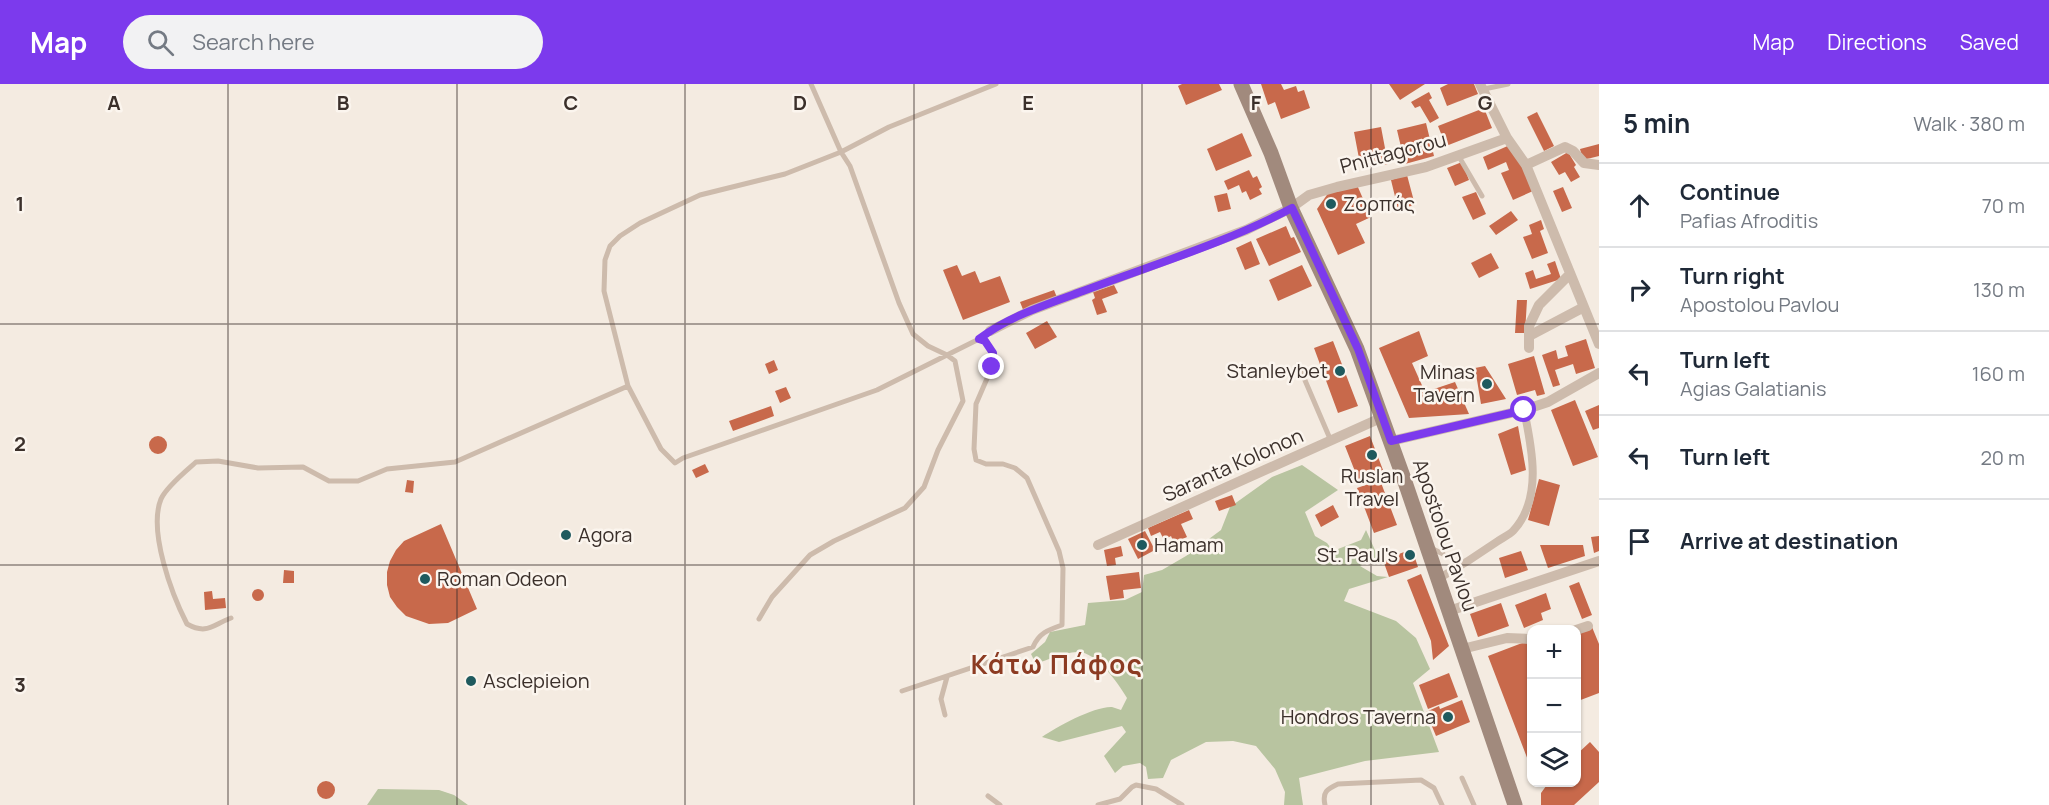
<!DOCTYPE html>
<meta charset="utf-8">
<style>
body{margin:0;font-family:Manrope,sans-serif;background:#f2f2f3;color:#1f2937}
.controls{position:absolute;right:18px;bottom:18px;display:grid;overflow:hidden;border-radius:12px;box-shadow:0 2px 4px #0004}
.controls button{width:54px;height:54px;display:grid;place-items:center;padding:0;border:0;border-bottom:2px solid #e0e1e3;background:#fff;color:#1f2937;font:30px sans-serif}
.stop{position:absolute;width:18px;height:18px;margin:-14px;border:4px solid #7c3aed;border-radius:50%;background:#fff}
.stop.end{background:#7c3aed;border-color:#fff;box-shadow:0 2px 6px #0008}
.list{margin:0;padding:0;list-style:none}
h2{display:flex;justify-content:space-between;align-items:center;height:78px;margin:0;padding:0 24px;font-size:26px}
h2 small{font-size:20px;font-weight:400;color:#747a83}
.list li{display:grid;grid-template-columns:39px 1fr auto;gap:18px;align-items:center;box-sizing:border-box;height:84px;padding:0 24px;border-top:2px solid #e0e1e3}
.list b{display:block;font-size:22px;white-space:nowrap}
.list p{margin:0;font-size:20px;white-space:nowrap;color:#747a83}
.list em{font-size:20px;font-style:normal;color:#747a83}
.icon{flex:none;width:33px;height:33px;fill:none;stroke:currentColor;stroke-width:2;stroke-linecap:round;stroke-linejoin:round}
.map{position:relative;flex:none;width:1599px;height:721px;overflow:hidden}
header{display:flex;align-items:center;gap:36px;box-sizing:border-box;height:84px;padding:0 30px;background:#7c3aed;color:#fff}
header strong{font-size:28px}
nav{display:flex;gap:33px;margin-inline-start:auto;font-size:21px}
.search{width:420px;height:54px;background:#f2f2f3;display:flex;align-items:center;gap:15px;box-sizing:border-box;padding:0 21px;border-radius:33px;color:#747a83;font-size:22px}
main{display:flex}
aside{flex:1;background:#fff}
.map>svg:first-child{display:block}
</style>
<header>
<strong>Map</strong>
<div class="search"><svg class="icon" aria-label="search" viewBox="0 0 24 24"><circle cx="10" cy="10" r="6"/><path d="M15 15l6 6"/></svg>Search here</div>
<nav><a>Map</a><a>Directions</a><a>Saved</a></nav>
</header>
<main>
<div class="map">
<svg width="1599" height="721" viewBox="0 0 1599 721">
<rect width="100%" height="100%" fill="#f4ebe1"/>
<path fill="#b8c4a0" d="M1302,381l36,25 -33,22 10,24 12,7 6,8 28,-11 5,-10 12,27 -18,9 17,10 11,1 -39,12 -5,12 52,20 20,17 14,31 -17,14 26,69 -74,9 -66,17 4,27h-19l1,-13 -10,-23 -19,-23 -23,-5 -27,1 -35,18 -8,18 -15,1 -2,-12 -6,-4 -17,3 -8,7 -11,-17 22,-24 -4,-6 -63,16 -17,-5c14,-10 53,-31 70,-30 3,1 6,2 9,3l6,-12c-9,-15 -31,-47 -50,-46 -14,1 -28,7 -41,12l-5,-10 14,-12 5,-10 35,-7 3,-22 37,-3 17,-8 2,-17 18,-5 24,-14 35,-26 9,-23 42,-30z
M378,705l61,1 15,5 14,10h-101z"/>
<path fill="#c8694b" d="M1182,0h37l3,6 -36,15 -8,-19z
M1261,0h20l3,6 12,-4 2,6 6,-2 6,18 -29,11 -6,-17 -7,3z
M1389,0h36l-25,16z
M1448,0h26l4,10 -31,12 -7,-18z
M1429,8l3,6 -3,2 10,18 -9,5 -10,-17 -5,2 -4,-6z
M1484,24l8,20 -46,18 -8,-20z
M1537,28l17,34 -10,5 -17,-34z
M1426,39l8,33 -29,8 -8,-34z
M1381,43l7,37 -27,5 -7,-37z
M1242,49l10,23 -36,15 -9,-22z
M1512,60l21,47 -20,9 -12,-27 8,-3 -3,-8 -18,8 -5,-13z
M1599,60v12l-16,4 -3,-11z
M1568,68l8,13 -2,2 6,10 -9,5 -6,-10 -6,3 -8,-13z
M1462,78l7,18 -14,6 -8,-18z
M1249,86l4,8 4,-2 5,11 -3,2 3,5 -12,6 -4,-9 -4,2 -3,-8 -11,5 -4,-9z
M1407,91l8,30 -17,4 -7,-29z
M1357,101l14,32 -15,7 9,19 -27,12 -21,-46 12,-17z
M1563,103l9,21 -10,4 -9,-21z
M1476,108l10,22 -13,6 -11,-23z
M1227,109l4,16 -13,3 -4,-16z
M1511,127l7,9 -22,15 -7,-9z
M1541,136l3,9 -4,2 8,22 -16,6 -9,-22 9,-3 -3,-9z
M1286,142l5,12 3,-1 7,15 -32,14 -13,-27z
M1251,157l9,23 -15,6 -9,-22z
M1491,169l8,15 -20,10 -8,-15z
M1555,177l6,18 -31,10 -5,-16 8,-3 3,9 15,-5 -4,-10z
M957,181l5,11 13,-5 5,12 20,-7 10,26 -47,18 -20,-50z
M1302,181l10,21 -34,15 -9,-21z
M1114,201l4,8 -16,6 5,13 -10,3 -5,-15 3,-2 -2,-6z
M1054,206l4,10 -34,12 -4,-10z
M1517,216h10l-2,33h-10z
M1047,237l10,16 -22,12 -9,-16z
M1419,247l9,25 -16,7 13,29 30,-10 14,32 -60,4 -30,-70z
M1586,255l9,29 -19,6 -3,-10 -18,6 5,15 -7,2 -11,-32 14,-5 2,9 10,-3 -3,-10z
M1333,257l25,65 -20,7 -24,-65z
M1534,272l11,38 -8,2 -2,-6 -18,5 -9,-31z
M774,276l4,10 -9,4 -4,-10z
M1485,282l21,33 -25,5 -6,-36z
M786,303l5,11 -11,5 -5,-12z
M1575,316l23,57 -25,9 -22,-56z
M1599,321v23l-6,2 -8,-19z
M771,322l3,10 -41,15 -4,-10z
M1518,342l8,44 -15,5 -13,-41z
M149 361a9 9 0 1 1 18 0a9 9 0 1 1-18 0Z
M1370,352l13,34 -25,9 -13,-33z
M705,380l4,8 -13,6 -4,-8z
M1539,395l21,6 -11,41 -21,-6z
M407,396l7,1 -1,12 -8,-1z
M1380,396l17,45 -23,8 -17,-45z
M1232,411l4,10 -17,6 -4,-10z
M1333,421l6,12 -18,10 -6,-12z
M1189,426l4,9 -12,5 6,13 -13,6 -3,-7 -7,4 -4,-8 -9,4 -3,-8z
M441,440l36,85 -29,14 -19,1 -23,-8 -9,-9 -7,-10 -3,-12v-13l3,-11 6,-11 8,-9z
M1145,447l10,19 -17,9 -10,-20z
M1599,452v15l-5,2 -3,-16z
M1540,461h43l2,11 -37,12z
M1121,462l2,10 -8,2 1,7 -9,1 -3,-16z
M1412,465l6,18 -29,10 -6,-17z
M1521,467l7,19 -23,8 -6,-20z
M284,486l10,1v12h-11z
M1139,488l2,16 -18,2 1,8 -14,2 -4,-24z
M1421,490l28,72 -16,14 -2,-19 -24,-61z
M1579,498l13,33 -10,4 -13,-33z
M252 511a6 6 0 1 1 12 0a6 6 0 1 1-12 0Z
M212,507l1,8 12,-1 1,10 -21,2 -1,-18z
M1546,509l5,16 -10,4 2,7 -19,8 -9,-23z
M1501,519l8,23 -31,11 -8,-23z
M1592,543l7,17v49l-21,8 -2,-5v-63z
M1530,556l2,4v29h-2l2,5 -1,90 -43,-112z
M1449,589l9,24 -30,12 -9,-24z
M1462,616l8,22 -34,14 -10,-24 13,-6 1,3z
M1590,658l9,10v30l-25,23h-33v-12l8,-11h27v-27z
M317 706a9 9 0 1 1 18 0a9 9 0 1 1-18 0Z"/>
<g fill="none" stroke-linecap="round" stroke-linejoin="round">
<path stroke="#cdbbac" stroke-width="5" d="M1484,5l24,-5
M1458,71l24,41
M990,247l-11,8 -102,51 -194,68 -8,5 -14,-14 -33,-63 -24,-95 1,-31 5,-14 10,-10 20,-13 60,-28 85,-21 56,-22 48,-25 107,-43
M1298,280l33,77
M1431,464l12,6
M231,534c-19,7 -24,17 -44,6 -15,-29 -39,-93 -26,-125 5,-12 25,-28 35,-37l22,-1 40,7 45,-1 26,14h29l29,-12 68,-7 173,-76
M759,535l13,-22 38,-42 24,-14 71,-33 19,-21 14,-37 25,-49 -8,-40 -8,-6 -19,-9 -15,-12 -14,-31 -49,-137 -9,-14 -30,-68
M902,607l131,-44c6,-14 15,-17 29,-22l1,-57 -4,-17 -32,-73 -12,-10 -12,-4h-17l-10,-4 -2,-11 2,-45 16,-37 1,-14 -8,-12 -6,-2
M945,631l-4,-16 6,-22
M1462,694l12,27
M988,712l12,9
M1098,721l22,-6 12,-12 4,-2 20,4 26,16
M1325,721c-3,-13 2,-16 13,-21l83,-4 13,8 8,17"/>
<path stroke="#cdbbac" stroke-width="8" d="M1438,495c21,-12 40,-24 60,-38 4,-3 11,-6 15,-10 30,-32 19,-83 11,-121"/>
<path stroke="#cdbbac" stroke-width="10" d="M1480,0l27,54 19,27 73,179
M1526,81l39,-18 8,4 11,12 15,2
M990,247l42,-21 214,-80 45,-22 18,-13 28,-8 89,-20 81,-29
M1529,252l55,-29
M1529,264v-22l10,-21 31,-31
M1391,357l133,-31 24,-8 51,-29
M1098,461l285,-128
M1449,527l150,-50
M1576,546l12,-4
M1462,565l45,-11 25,1"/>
<path stroke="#a18a7d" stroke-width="15" d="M1241,0l30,69 20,55 66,141 47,130 111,326"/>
</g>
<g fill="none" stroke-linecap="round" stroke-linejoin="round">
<path stroke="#7c3aed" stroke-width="8" d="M992,283l1,-14 -8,-12 -6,-2c30,-23 69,-35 104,-48 69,-26 143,-48 209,-83l66,141 33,92 133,-31"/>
</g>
<path fill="none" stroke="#3b302b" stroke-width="1.5" stroke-opacity="0.55" d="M228,0v721M457,0v721M685,0v721M914,0v721M1142,0v721M1371,0v721M0,240h1599M0,481h1599"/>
<g fill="#1f5a5e" stroke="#fbf5ee" stroke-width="2">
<circle cx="1331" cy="120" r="6"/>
<circle cx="1340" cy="287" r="6"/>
<circle cx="1487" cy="300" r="6"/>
<circle cx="1372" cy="371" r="6"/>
<circle cx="566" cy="451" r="6"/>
<circle cx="1142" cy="461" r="6"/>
<circle cx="1410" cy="471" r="6"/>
<circle cx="425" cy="495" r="6"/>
<circle cx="471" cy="597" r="6"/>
<circle cx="1448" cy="633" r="6"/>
</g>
<g text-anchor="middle" stroke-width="5" stroke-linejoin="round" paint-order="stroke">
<g font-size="20" fill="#3b302b" stroke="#fbf5ee">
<text transform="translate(1393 69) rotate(-15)" y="7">Pnittagorou</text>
<text transform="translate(1233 381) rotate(-24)" y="7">Saranta Kolonon</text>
<text transform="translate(1445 451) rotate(71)" y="7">Apostolou Pavlou</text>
</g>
<g font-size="20" fill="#3b302b" stroke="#fbf5ee" text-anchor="start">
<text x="1343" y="127">Ζορπάς</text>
<text x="1328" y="294" text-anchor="end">Stanleybet</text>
<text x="1475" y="295" text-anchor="end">Minas<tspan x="1475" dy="23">Tavern</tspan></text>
<text x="1372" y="399" text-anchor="middle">Ruslan<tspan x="1372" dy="23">Travel</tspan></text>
<text x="578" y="458">Agora</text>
<text x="1154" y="468">Hamam</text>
<text x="1398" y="478" text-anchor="end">St. Paul's</text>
<text x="437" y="502">Roman Odeon</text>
<text x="483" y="604">Asclepieion</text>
<text x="1436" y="640" text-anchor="end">Hondros Taverna</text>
</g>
<g font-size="26" font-weight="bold" letter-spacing="1.5" fill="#8c3b22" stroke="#fbf5ee">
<text x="1057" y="590">Κάτω Πάφος</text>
</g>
</g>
<g font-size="20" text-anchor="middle" font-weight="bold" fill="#3b302b" stroke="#fbf5ee" stroke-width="5" stroke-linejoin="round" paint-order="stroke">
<text x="114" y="26">A</text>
<text x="343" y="26">B</text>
<text x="571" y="26">C</text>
<text x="800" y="26">D</text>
<text x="1028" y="26">E</text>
<text x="1256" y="26">F</text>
<text x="1485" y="26">G</text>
<text x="20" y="127">1</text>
<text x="20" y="367">2</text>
<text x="20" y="608">3</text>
</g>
</svg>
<div class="controls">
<button>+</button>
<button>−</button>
<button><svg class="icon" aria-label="layers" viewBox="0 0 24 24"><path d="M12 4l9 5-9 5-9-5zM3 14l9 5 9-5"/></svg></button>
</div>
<div class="stop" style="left:1524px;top:326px"></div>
<div class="stop end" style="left:992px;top:283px"></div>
</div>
<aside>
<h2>5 min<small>Walk · 380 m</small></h2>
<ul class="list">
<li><svg class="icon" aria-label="ahead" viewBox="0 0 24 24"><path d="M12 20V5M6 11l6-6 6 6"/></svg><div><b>Continue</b><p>Pafias Afroditis</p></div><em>70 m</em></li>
<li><svg class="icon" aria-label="right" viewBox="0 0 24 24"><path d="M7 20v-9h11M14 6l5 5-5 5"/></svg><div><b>Turn right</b><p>Apostolou Pavlou</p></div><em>130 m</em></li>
<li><svg class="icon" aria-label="left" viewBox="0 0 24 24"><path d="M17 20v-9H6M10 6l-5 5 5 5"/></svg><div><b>Turn left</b><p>Agias Galatianis</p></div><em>160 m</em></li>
<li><svg class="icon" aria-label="left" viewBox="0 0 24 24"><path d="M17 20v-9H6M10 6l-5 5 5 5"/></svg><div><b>Turn left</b></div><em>20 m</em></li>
<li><svg class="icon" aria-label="arrive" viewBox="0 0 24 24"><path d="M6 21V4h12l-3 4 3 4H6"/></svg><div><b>Arrive at destination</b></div></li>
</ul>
</aside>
</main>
